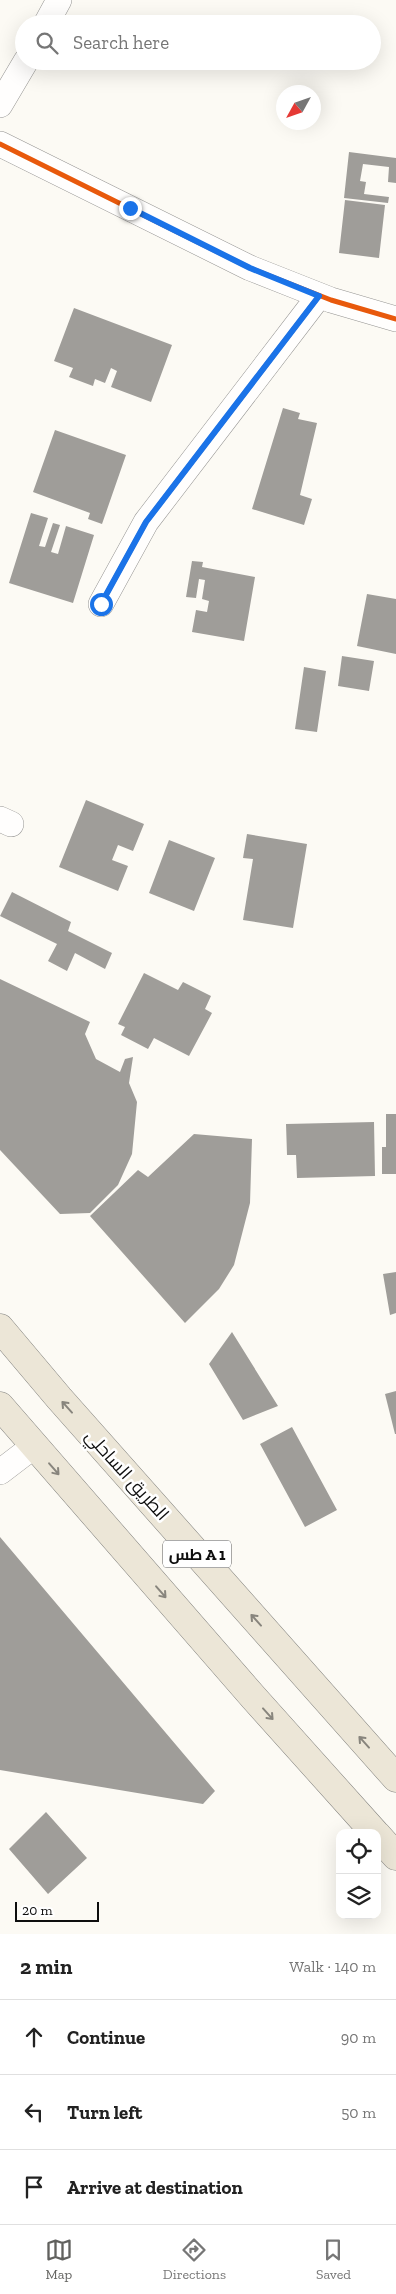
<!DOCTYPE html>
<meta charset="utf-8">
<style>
body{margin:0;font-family:"Zilla Slab",Cairo,serif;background:#f6f6f6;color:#222}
.controls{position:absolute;right:15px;bottom:15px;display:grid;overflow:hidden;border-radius:10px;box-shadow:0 5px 20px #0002}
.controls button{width:45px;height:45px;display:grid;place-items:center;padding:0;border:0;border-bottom:1px solid #e0e0e0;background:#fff;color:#222;font:25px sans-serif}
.compass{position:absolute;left:276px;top:85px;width:45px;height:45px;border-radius:50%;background:#fff;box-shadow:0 5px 20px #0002;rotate:230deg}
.scale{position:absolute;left:15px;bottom:12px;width:84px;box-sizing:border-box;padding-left:5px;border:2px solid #0e0e0e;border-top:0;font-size:14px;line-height:18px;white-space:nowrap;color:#0e0e0e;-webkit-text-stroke:4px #fff;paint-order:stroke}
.stop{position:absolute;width:15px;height:15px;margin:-11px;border:4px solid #1a73e8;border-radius:50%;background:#fff}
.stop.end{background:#1a73e8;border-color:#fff;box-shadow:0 1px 5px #0008}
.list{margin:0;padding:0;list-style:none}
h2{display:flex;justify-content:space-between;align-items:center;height:65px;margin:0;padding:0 20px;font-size:21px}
h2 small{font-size:16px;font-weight:400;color:#767676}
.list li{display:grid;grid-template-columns:32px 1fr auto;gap:15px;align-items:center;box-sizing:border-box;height:75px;padding:0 20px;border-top:1px solid #e0e0e0}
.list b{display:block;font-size:19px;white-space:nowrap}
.list em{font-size:16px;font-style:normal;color:#767676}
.icon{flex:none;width:28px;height:28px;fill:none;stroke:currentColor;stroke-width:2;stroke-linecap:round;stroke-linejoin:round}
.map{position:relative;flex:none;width:396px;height:1934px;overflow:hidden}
.search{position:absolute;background:#fff;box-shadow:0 5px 20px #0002;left:15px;right:15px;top:15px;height:55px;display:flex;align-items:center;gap:12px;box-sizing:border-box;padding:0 18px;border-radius:28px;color:#767676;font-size:19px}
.sheet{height:290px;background:#fff}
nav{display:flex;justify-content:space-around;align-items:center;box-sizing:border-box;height:70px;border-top:1px solid #e0e0e0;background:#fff;font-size:14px;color:#767676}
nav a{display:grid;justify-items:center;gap:2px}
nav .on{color:#61615e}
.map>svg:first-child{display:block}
</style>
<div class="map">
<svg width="396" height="1934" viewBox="0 0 396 1934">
<rect width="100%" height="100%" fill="#fcfaf4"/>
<path fill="#9f9d99" d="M349,152l47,6v25l-8,-1 1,-15 -26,-3 -3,17 6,1 -2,12 25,3 -1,6 -44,-5z
M345,200l40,5 -6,53 -40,-5z
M74,308l98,37 -21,57 -40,-15 6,-16 -6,-3 -6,15 -10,-4 -2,7 -24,-9 4,-9 -19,-7z
M283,408l17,5 -2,6 19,4 -17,72 12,4 -8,26 -52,-16z
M55,430l71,25 -24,69 -14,-5 2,-6 -57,-21z
M31,513l17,5 -9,28 6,1 8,-24 7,2 -9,27 7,2 8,-28 28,9 -21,68 -64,-20z
M192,561l11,1 -1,5 53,10 -11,64 -52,-9 4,-22 11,2 2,-11 -7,-2 3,-19 -6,-1 -3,19 -10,-1z
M367,594l29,5v55l-39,-8z
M342,656l32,5 -5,30 -31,-5z
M304,667l22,4 -9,61 -22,-3z
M86,800l58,24 -11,27 -15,-6 -6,15 16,6 -10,25 -59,-24z
M247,834l60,10 -14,84 -50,-8 10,-61 -10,-1z
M169,840l46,18 -21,53 -45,-18z
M12,892l59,30 -3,9 44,22 -7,16 -30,-16 -8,18 -19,-10 9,-17 -57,-28z
M144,973l34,17 5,-8 28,14 -6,13 7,4 -23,43 -35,-18 -6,11 -27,-14 4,-8 -7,-3z
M0,979l90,43 -5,12 11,25 24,13 5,-13 8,-2 -4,26 8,19 -5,52 -14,31 -28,28 -30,1 -60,-64z
M386,1114h10v60h-14v-27h4z
M374,1122l1,54 -78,2 -1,-23h-9l-1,-31z
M194,1134l58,5 -2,64 -16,62 -15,24 -34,34 -95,-107 48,-46 10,7z
M396,1272v41l-6,2 -7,-41z
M232,1332l46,74 -35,14 -34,-56z
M396,1391v43h-1l-10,-40z
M292,1427l45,83 -32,17 -45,-83z
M0,1537l215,254 -12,13 -203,-34z
M46,1812l41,46 -39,36 -39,-45z"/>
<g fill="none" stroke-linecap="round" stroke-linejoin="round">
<defs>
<path id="minor" d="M46,24l13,-24
M0,105l26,-44
M0,144l250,124 81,32 65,19
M101,604l45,-82 173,-226
M0,819l11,5
M0,1472l34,-26"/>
<path id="trunk" d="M0,1328l59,70 337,380
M0,1406l254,292 121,135
M377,1835l19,21"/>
</defs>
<use href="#minor" stroke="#959492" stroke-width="26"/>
<use href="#trunk" stroke="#82827f" stroke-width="29"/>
<use href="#minor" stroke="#fffefd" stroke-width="25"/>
<use href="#trunk" stroke="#ece6d7" stroke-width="28"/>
<defs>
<path id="cycleway" d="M0,144l250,124 81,32 65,19
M101,604l45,-82 173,-226"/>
</defs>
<use href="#cycleway" stroke="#fff" stroke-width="8"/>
<use href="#cycleway" stroke="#e8590c" stroke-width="5"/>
</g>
<defs><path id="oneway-shaft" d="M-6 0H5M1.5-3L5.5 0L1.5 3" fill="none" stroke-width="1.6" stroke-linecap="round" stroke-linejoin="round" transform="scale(1.25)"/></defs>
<g stroke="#88857d">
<use href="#oneway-shaft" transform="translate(67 1407) rotate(-132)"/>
<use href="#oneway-shaft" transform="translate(54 1469) rotate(49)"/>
<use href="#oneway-shaft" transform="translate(161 1592) rotate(49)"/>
<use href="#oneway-shaft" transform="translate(256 1620) rotate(-132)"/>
<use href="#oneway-shaft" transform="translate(268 1714) rotate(48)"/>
<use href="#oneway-shaft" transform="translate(364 1742) rotate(-132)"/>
</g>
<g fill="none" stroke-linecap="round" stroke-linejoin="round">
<path stroke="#1a73e8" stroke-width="6" d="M101,604l45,-82 173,-226 -69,-28 -120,-60"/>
</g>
<g text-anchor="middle" stroke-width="5" stroke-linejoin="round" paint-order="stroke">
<rect fill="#fff" stroke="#565656" stroke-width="1" x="163" y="1540.5" width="68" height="27" rx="4"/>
<g font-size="16" font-weight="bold" fill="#0e0e0e">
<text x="197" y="1560">طس A 1</text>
</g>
<g font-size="18" fill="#0e0e0e" stroke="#fff">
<text transform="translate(127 1475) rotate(48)" y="6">الطريق الساحلي</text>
</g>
</g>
</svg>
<div class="controls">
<button><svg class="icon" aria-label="locate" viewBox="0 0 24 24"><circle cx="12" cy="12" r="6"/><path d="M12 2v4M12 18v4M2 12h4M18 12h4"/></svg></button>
<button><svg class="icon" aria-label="layers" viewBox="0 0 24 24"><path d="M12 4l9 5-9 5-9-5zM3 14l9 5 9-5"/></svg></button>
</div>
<svg class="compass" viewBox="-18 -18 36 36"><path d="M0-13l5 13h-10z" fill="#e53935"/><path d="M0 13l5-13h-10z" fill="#767676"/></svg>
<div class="scale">20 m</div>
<div class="stop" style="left:101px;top:604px"></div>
<div class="stop end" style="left:130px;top:208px"></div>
<div class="search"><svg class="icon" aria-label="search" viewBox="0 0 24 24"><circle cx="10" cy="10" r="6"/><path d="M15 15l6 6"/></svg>Search here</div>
</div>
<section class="sheet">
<h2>2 min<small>Walk · 140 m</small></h2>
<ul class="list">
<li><svg class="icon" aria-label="ahead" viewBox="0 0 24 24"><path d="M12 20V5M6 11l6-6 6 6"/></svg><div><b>Continue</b></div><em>90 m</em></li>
<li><svg class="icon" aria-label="left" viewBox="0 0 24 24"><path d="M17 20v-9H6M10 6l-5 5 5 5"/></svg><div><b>Turn left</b></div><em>50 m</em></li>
<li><svg class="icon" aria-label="arrive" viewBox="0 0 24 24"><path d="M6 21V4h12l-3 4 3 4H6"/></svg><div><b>Arrive at destination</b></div></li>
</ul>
</section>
<nav>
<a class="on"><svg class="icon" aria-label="map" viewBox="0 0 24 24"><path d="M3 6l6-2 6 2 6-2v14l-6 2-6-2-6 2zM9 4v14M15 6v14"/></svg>Map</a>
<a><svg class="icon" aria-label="directions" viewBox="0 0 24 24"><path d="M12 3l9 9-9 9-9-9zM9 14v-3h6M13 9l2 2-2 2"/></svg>Directions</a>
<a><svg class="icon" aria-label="saved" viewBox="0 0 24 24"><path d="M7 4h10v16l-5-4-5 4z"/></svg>Saved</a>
</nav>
